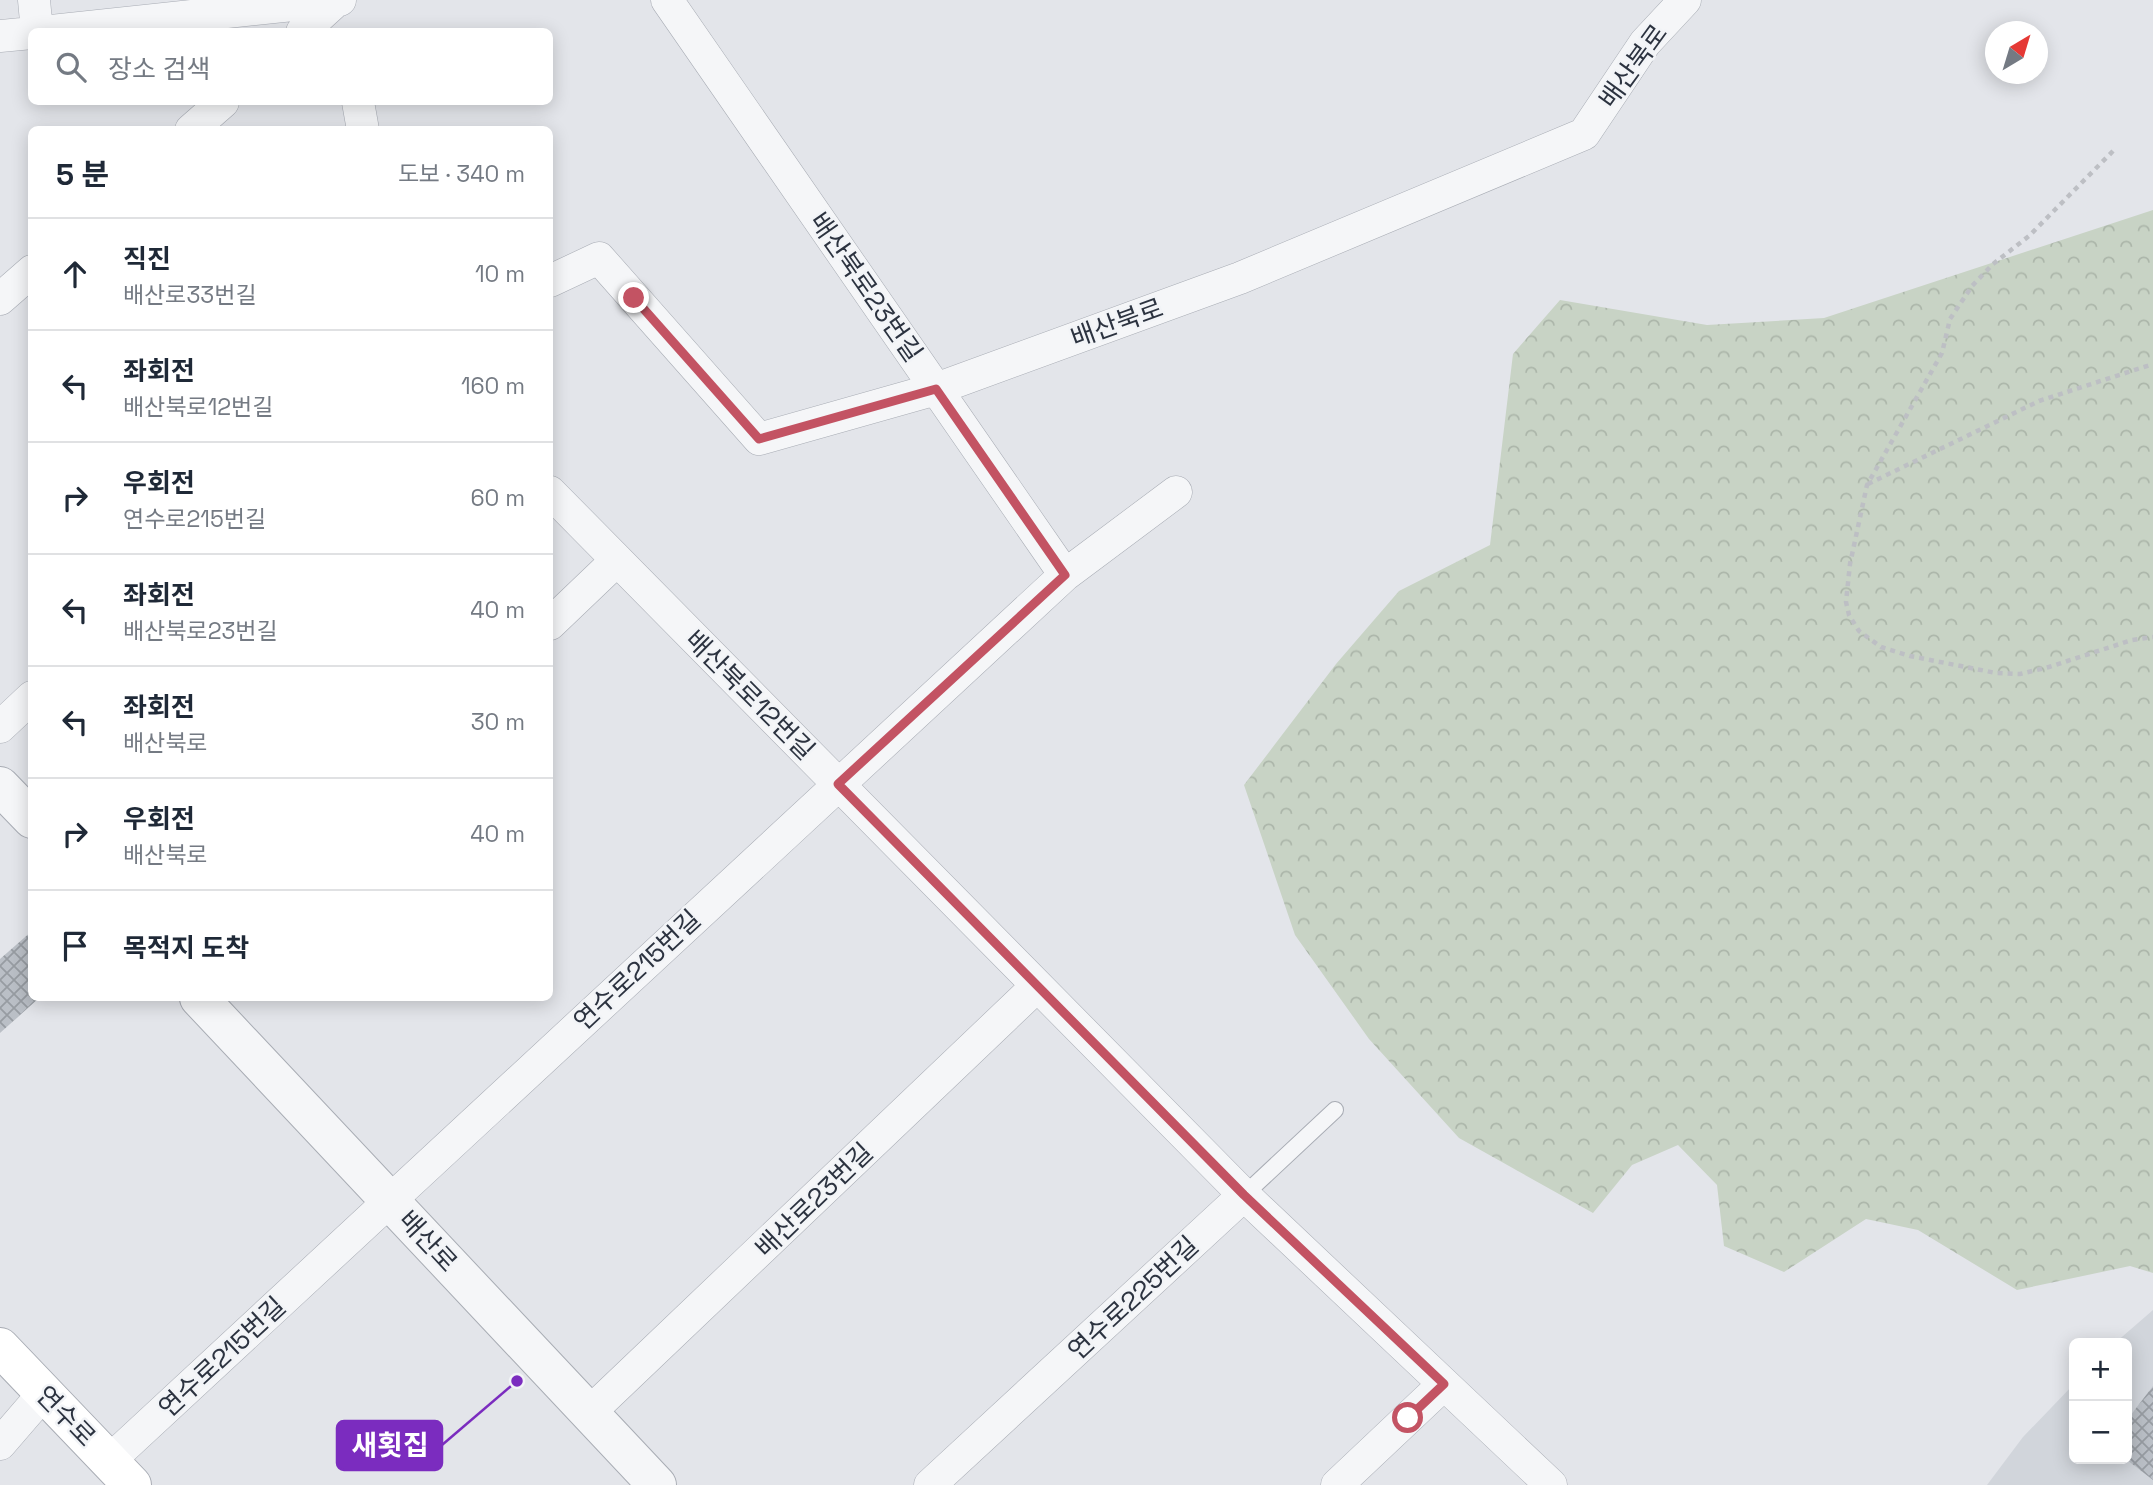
<!DOCTYPE html>
<html lang="ko">
<meta charset="utf-8">
<style>
body{margin:0;font-family:"Space Grotesk","Noto Sans KR",sans-serif;background:#f2f2f3;color:#1f2937}
.controls{position:absolute;right:21px;bottom:21px;display:grid;overflow:hidden;border-radius:10px;box-shadow:0 4px 18px #0003}
.controls button{width:63px;height:63px;display:grid;place-items:center;padding:0;border:0;border-bottom:2px solid #e0e1e3;background:#fff;color:#1f2937;font:35px sans-serif}
.compass{position:absolute;left:1985px;top:21px;width:63px;height:63px;border-radius:50%;background:#fff;box-shadow:0 4px 18px #0003;rotate:38deg}
.stop{position:absolute;width:21px;height:21px;margin:-16px;border:5px solid #c35363;border-radius:50%;background:#fff}
.stop.end{background:#c35363;border-color:#fff;box-shadow:0 2px 7px #0008}
.list{margin:0;padding:0;list-style:none}
h2{display:flex;justify-content:space-between;align-items:center;height:91px;margin:0;padding:0 28px;font-size:30px}
h2 small{font-size:23px;font-weight:400;color:#747a83}
.list li{display:grid;grid-template-columns:46px 1fr auto;gap:21px;align-items:center;box-sizing:border-box;height:112px;padding:0 28px;border-top:2px solid #e0e1e3}
.list b{display:block;font-size:26px;white-space:nowrap}
.list p{margin:0;font-size:23px;white-space:nowrap;color:#747a83}
.list em{font-size:23px;font-style:normal;color:#747a83}
.icon{flex:none;width:38px;height:38px;fill:none;stroke:currentColor;stroke-width:2;stroke-linecap:round;stroke-linejoin:round}
.map{position:relative;flex:none;width:2153px;height:1485px;overflow:hidden}
.search{position:absolute;background:#fff;box-shadow:0 4px 18px #0003;left:28px;top:28px;width:525px;height:77px;display:flex;align-items:center;gap:18px;box-sizing:border-box;padding:0 24px;border-radius:10px;color:#747a83;font-size:26px}
.panel{position:absolute;background:#fff;box-shadow:0 4px 18px #0003;left:28px;top:126px;width:525px;height:875px;border-radius:10px}
.map>svg:first-child{display:block}
</style>
<div class="map">
<svg width="2153" height="1485" viewBox="0 0 2153 1485">
<defs>
<pattern id="forest-crowns" width="20" height="18" patternUnits="userSpaceOnUse" patternTransform="scale(1.75)"><rect width="20" height="18" fill="#c8d3c5"/><path d="M2 6a3 3 0 1 1 6 0M12 15a3 3 0 1 1 6 0" fill="none" stroke="#acb6aa"/></pattern>
<pattern id="building-cross-hatch" width="8" height="8" patternUnits="userSpaceOnUse" patternTransform="scale(1.75)"><rect width="8" height="8" fill="#babfc6"/><path d="M0 0l8 8M0 8l8-8" fill="none" stroke="#979ca2"/></pattern>
</defs>
<rect width="100%" height="100%" fill="#e3e5ea"/>
<path fill="#d1d5db" d="M2153,1310v175h-166l36,-48 51,-53v75h53v-116h-12z"/>
<path fill="url(#forest-crowns)" d="M2153,210v1063l-23,-7 -113,24 -99,-60 -52,-11 -82,53 -60,-26 -7,-61 -39,-40 -46,20 -39,48 -134,-75 -90,-99 -74,-104 -51,-150 92,-121 63,-73 91,-46 23,-191 47,-54 147,25 117,-7z"/>
<path fill="url(#building-cross-hatch)" d="M32,931v67h7l-39,35v-74z
M2153,1386v94l-26,-20v-40z"/>
<g fill="none" stroke-linecap="round" stroke-linejoin="round">
<defs>
<path id="service" d="M1244,1195l91,-85"/>
<path id="minor" d="M34,0l3,32
M667,0l398,575
M42,32l298,-32
M302,32l35,-32
M0,36l32,-3
M358,102l5,28
M191,130l32,-28
M550,281l49,-23 160,181 177,-50 304,-111 344,-144 61,-91 40,-43
M0,299l32,-28
M550,492l694,703 307,290
M550,624l67,-64
M0,727l32,-30
M589,1413l448,-427
M0,1444l44,-51
M109,1461l956,-886 111,-83
M930,1485l314,-290
M1337,1485l107,-101"/>
<path id="tertiary" d="M0,786l32,33
M199,998l458,487"/>
<path id="secondary" d="M0,1347l132,138"/>
</defs>
<use href="#service" stroke="#a8acb4" stroke-width="18"/>
<use href="#minor" stroke="#a8acb4" stroke-width="33"/>
<use href="#tertiary" stroke="#a8acb4" stroke-width="40"/>
<use href="#secondary" stroke="#a8acb4" stroke-width="40"/>
<path stroke="#bdbfc4" stroke-width="4.5" stroke-dasharray="5 5" stroke-linecap="butt" d="M2113,151l-84,85 -36,28 -21,22 -22,33 -8,34 -75,132 -17,79 -4,38 3,13 10,16 22,16 29,9 86,17 24,1 29,-7 83,-27 21,-3
M1868,484l171,-83 114,-37"/>
<use href="#service" stroke="#f5f6f8" stroke-width="16"/>
<use href="#minor" stroke="#f5f6f8" stroke-width="32"/>
<use href="#tertiary" stroke="#f5f6f8" stroke-width="38"/>
<use href="#secondary" stroke="#fff" stroke-width="38"/>
</g>
<g fill="none" stroke-linecap="round" stroke-linejoin="round">
<path stroke="#c35363" stroke-width="9" d="M634,298l125,141 177,-50 129,186 -227,209 406,411 200,189 -36,34"/>
</g>
<g text-anchor="middle" stroke-width="5" stroke-linejoin="round" paint-order="stroke">
<g font-size="26" fill="#2c3340" stroke="#f2f4f7">
<text transform="translate(1633 66) rotate(-54)" y="9">배산북로</text>
<text transform="translate(866 287) rotate(55)" y="9">배산북로23번길</text>
<text transform="translate(1117 323) rotate(-20)" y="9">배산북로</text>
<text transform="translate(750 695) rotate(45)" y="9">배산북로12번길</text>
<text transform="translate(637 970) rotate(-43)" y="9">연수로215번길</text>
<text transform="translate(814 1200) rotate(-44)" y="9">배산로23번길</text>
<text transform="translate(428 1241) rotate(47)" y="9">배산로</text>
<text transform="translate(1133 1298) rotate(-43)" y="9">연수로225번길</text>
<text transform="translate(222 1357) rotate(-43)" y="9">연수로215번길</text>
<text transform="translate(66 1416) rotate(46)" y="9">연수로</text>
</g>
</g>
<path fill="none" stroke="#7b2cbf" stroke-width="2.5" d="M517 1381L442 1445"/>
<circle fill="#7b2cbf" stroke="#f2f4f7" stroke-width="2.5" cx="517" cy="1381" r="7"/>
<rect fill="#7b2cbf" stroke="#7b2cbf" stroke-width="2.5" x="337" y="1421" width="105" height="49" rx="7"/>
<g font-size="28" text-anchor="middle" font-weight="bold" fill="#fff">
<text x="390" y="1455">새횟집</text>
</g>
</svg>
<div class="controls">
<button>+</button>
<button>−</button>
</div>
<svg class="compass" viewBox="-18 -18 36 36"><path d="M0-13l5 13h-10z" fill="#e53935"/><path d="M0 13l5-13h-10z" fill="#747a83"/></svg>
<div class="stop" style="left:1408px;top:1418px"></div>
<div class="stop end" style="left:634px;top:298px"></div>
<div class="search"><svg class="icon" aria-label="search" viewBox="0 0 24 24"><circle cx="10" cy="10" r="6"/><path d="M15 15l6 6"/></svg>장소 검색</div>
<section class="panel">
<h2>5 분<small>도보 · 340 m</small></h2>
<ul class="list">
<li><svg class="icon" aria-label="ahead" viewBox="0 0 24 24"><path d="M12 20V5M6 11l6-6 6 6"/></svg><div><b>직진</b><p>배산로33번길</p></div><em>10 m</em></li>
<li><svg class="icon" aria-label="left" viewBox="0 0 24 24"><path d="M17 20v-9H6M10 6l-5 5 5 5"/></svg><div><b>좌회전</b><p>배산북로12번길</p></div><em>160 m</em></li>
<li><svg class="icon" aria-label="right" viewBox="0 0 24 24"><path d="M7 20v-9h11M14 6l5 5-5 5"/></svg><div><b>우회전</b><p>연수로215번길</p></div><em>60 m</em></li>
<li><svg class="icon" aria-label="left" viewBox="0 0 24 24"><path d="M17 20v-9H6M10 6l-5 5 5 5"/></svg><div><b>좌회전</b><p>배산북로23번길</p></div><em>40 m</em></li>
<li><svg class="icon" aria-label="left" viewBox="0 0 24 24"><path d="M17 20v-9H6M10 6l-5 5 5 5"/></svg><div><b>좌회전</b><p>배산북로</p></div><em>30 m</em></li>
<li><svg class="icon" aria-label="right" viewBox="0 0 24 24"><path d="M7 20v-9h11M14 6l5 5-5 5"/></svg><div><b>우회전</b><p>배산북로</p></div><em>40 m</em></li>
<li><svg class="icon" aria-label="arrive" viewBox="0 0 24 24"><path d="M6 21V4h12l-3 4 3 4H6"/></svg><div><b>목적지 도착</b></div></li>
</ul>
</section>
</div>
